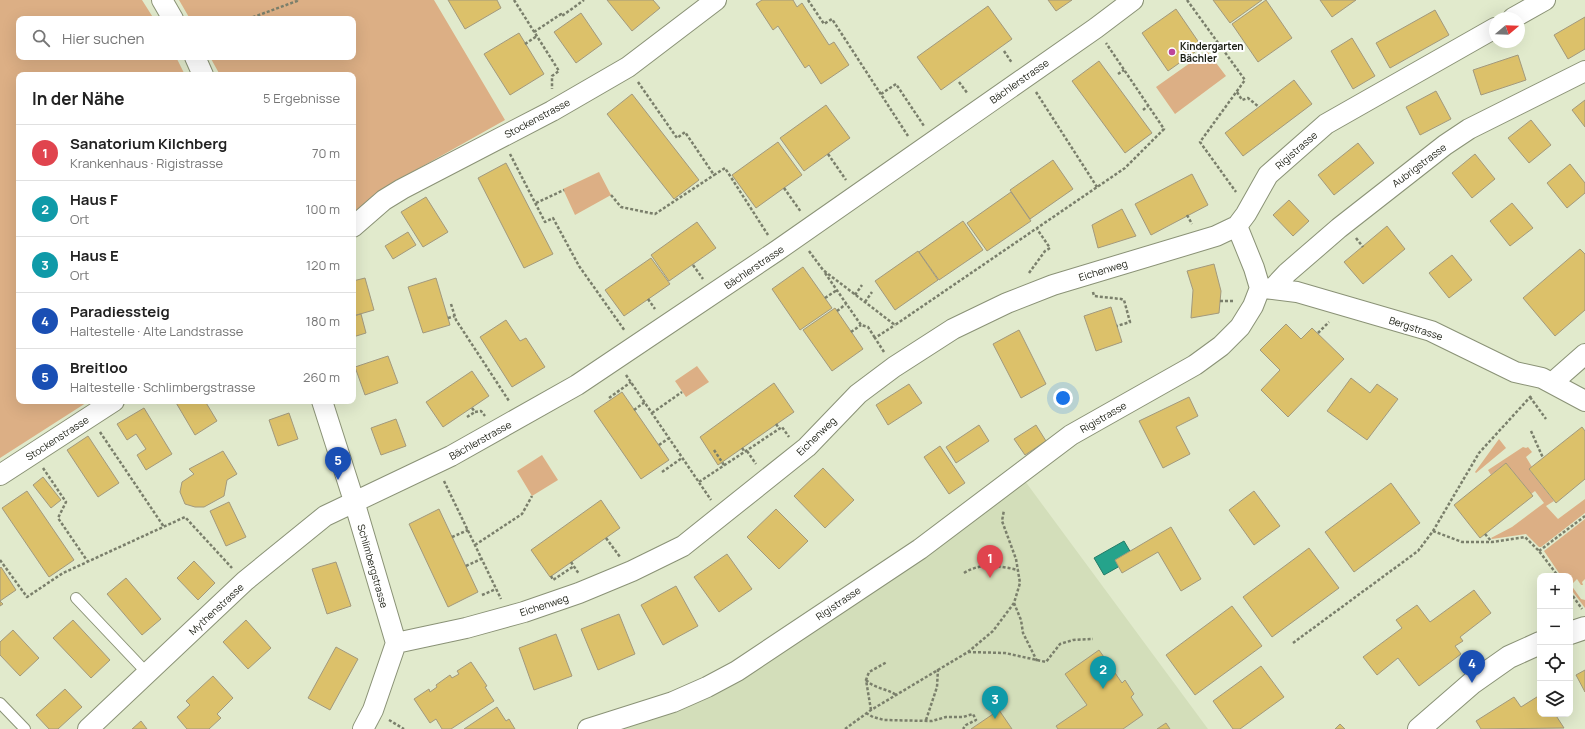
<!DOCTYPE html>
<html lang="de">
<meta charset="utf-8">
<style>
body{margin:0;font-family:Manrope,sans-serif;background:#f2f2f2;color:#222}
.controls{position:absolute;right:12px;bottom:12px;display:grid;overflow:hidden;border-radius:8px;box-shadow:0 4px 16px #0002}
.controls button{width:36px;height:36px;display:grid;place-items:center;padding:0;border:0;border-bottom:1px solid #e0e0e0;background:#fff;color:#222;font:20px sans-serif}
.compass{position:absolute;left:1489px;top:12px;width:36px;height:36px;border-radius:50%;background:#fff;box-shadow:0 4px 16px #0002;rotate:71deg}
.you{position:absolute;left:1063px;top:398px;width:14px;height:14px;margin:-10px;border:3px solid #fff;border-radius:50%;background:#1a73e8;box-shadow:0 0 0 6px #1a73e833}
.badge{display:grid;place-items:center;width:26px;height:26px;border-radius:50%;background:#111827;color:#fff;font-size:13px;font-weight:700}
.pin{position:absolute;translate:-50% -33px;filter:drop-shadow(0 1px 2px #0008)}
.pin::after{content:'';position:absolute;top:21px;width:14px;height:12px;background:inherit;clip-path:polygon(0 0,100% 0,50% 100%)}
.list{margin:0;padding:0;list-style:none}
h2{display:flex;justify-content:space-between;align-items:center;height:52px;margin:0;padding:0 16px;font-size:17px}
h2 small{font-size:13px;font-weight:400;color:#767676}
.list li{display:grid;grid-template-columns:26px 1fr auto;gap:12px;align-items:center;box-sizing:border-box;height:56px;padding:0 16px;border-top:1px solid #e0e0e0}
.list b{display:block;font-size:15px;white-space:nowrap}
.list p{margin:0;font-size:13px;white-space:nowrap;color:#767676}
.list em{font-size:13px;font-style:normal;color:#767676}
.icon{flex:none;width:22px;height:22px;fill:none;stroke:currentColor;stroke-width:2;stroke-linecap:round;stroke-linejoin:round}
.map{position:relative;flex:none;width:1585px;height:729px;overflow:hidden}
.search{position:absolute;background:#fff;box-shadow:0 4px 16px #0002;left:16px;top:16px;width:340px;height:44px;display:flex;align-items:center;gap:10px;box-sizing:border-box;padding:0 14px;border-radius:8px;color:#767676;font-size:15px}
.panel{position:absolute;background:#fff;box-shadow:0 4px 16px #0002;left:16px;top:72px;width:340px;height:332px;border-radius:8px}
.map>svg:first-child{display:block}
</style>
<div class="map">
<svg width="1585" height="729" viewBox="0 0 1585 729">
<rect width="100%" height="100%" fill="#e1eacc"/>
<path fill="#d3deba" d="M1022,477l186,252h-604l70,-23z"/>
<path fill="#dcaf85" d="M0,0h142l12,19h-135v38h157l9,18h-166v326h70l-89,57z
M179,0h255l71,120 -123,69 -29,24v-138h-133l-10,-18h143v-38h-163z
M1207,51l19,25 -51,38 -19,-27z
M599,172l12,23 -36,20 -12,-26z
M697,366l12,16 -23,15 -11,-16z
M1499,439l7,9 -30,25 -1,-1z
M1523,447l3,1 2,-1 4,5 -6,5 6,10 -3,2 25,32 -8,5 12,13 27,-20v14l-44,34h-2l-13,-13 -34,5 -1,-1 21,-11 32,-24 -9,-12 -4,3 -25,-31 -15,12 -3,-5z
M542,455l16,25 -26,16 -15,-25z
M1585,519v60l-3,3 1,3h-2l-4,-6 -6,6 10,14 4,1v8l-15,-20v-12h-9l-17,-25z"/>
<path fill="#25a38b" stroke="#227b67" d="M1124,541l10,17 -30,17 -10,-17z"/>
<path fill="#dcc16a" stroke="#a2997d" d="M448,0h49l4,8 -36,21z
M607,0h46l7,8 -28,23z
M762,0h31l4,7 5,-4 27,42 5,-3 15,23 -28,19 -12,-19 -4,3 -27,-42 -5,4 -17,-26z
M1048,0h24l-16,11z
M1213,0h49l-32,23z
M1266,0l26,38 -34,24 -26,-38z
M1320,0h36l-24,17z
M988,6l24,33 -71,51 -24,-33z
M1176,9l26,38 -34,24 -26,-38z
M1435,10l14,25 -59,33 -14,-25z
M581,13l21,31 -26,19 -22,-31z
M1585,17v32l-17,10 -14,-24z
M519,33l25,41 -34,21 -26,-41z
M1352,38l23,38 -22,13 -22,-38z
M1518,55l8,25 -45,15 -8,-25z
M1099,61l53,72 -27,20 -53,-72z
M1294,80l18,24 -69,52 -18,-23z
M1436,91l15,28 -31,16 -14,-28z
M632,94l67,86 -25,19 -67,-85z
M1585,100v27l-13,-17z
M826,105l24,33 -46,33 -24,-33z
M1531,120l20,25 -22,18 -21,-25z
M778,142l24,33 -46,33 -24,-33z
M1358,143l16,20 -40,32 -16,-20z
M1475,154l20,25 -23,19 -20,-25z
M1053,160l20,29 -43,30 -20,-29z
M506,163l47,91 -29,14 -46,-90z
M1570,164l15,19v10l-18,15 -20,-25z
M1192,174l16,31 -57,30 -16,-31z
M1011,192l20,29 -44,30 -20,-28z
M426,197l22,35 -25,15 -22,-35z
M1289,200l20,21 -16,15 -20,-21z
M1512,203l21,25 -23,18 -20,-25z
M1122,209l14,27 -38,12 -6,-23z
M963,221l20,29 -44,30 -20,-28z
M697,222l19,26 -47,33 -18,-26z
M1387,226l18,23 -42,35 -19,-22z
M408,232l8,13 -23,14 -8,-13z
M1580,249l5,5v56l-30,26 -32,-38z
M918,251l20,29 -43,30 -20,-29z
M1452,255l20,25 -23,18 -20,-25z
M651,258l19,26 -46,32 -19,-26z
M1214,264l7,27 -2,22 -28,5 2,-28 -6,-19z
M803,267l29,41 -32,22 -28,-41z
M365,278l9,32 -21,6v-35z
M436,278l14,47 -27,8 -15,-46z
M1111,307l11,35 -26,9 -12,-35z
M835,308l28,41 -31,22 -29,-41z
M361,314l5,19 -13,4v-21z
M506,320l14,21 6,-3 19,29 -33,20 -32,-50z
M1286,324l15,15 11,-11 32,31 -56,58 -27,-27 19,-20 -20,-20z
M1019,330l27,54 -25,14 -28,-54z
M388,356l10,27 -33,12 -10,-28z
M472,371l17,25 -46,31 -17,-25z
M1351,378l19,15 7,-9 21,15 -31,41 -40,-29z
M774,383l20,29 -76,53 -18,-28z
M909,384l13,19 -34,22 -12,-20z
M622,392l47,68 -28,19 -47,-68z
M1189,397l9,19 -22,11 14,27 -27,14 -24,-47z
M175,401h30l12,20 -22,14z
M144,408l28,46 -26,16 -9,-15 9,-6 -10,-15 -9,6 -10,-16z
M289,413l9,26 -20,7 -9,-26z
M396,419l10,27 -25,9 -10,-27z
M979,425l10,16 -33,22 -10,-16z
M1036,425l10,16 -21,14 -11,-16z
M1582,427l3,4v48l-29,24 -27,-34z
M88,436l31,47 -21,14 -31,-47z
M940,446l25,37 -16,11 -25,-37z
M223,451l14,23 -10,6 -3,16 -20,11h-9l-10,-3 -5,-12 2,-10 12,-8 -5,-5z
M1506,463l27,33 -53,42 -26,-33z
M823,468l31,32 -29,28 -31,-32z
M43,477l18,23 -10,8 -18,-23z
M1391,483l29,40 -66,49 -29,-40z
M27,491l47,69 -25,17 -47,-69z
M1254,491l26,35 -26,19 -25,-35z
M601,500l19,28 -70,49 -19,-27z
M229,502l17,35 -20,9 -16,-35z
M439,509l39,83 -30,15 -39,-83z
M776,509l32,32 -29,28 -32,-32z
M1171,527l30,52 -20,12 -23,-39 -36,21 -7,-13z
M1309,548l30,40 -67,49 -29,-40z
M727,554l25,35 -33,23 -25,-35z
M194,561l21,22 -17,17 -21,-22z
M336,562l15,44 -24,8 -15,-45z
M1,567l15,23 -16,11 3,3 -3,2v-38z
M126,578l35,41 -19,16 -35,-41z
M676,586l22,40 -35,19 -22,-40z
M1474,590l17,23 -31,24 3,4 -8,5 6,8 -42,32 -21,-28 -21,17 -14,-18 39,-29 -6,-8 21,-15 13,17z
M1232,606l30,40 -67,49 -29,-40z
M619,614l16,40 -37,16 -17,-41z
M73,620l37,40 -19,18 -38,-40z
M246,620l25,28 -23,21 -25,-27z
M13,630l26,28 -19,18 -20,-21v-13z
M556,634l16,42 -38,14 -15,-42z
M336,647l22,12 -28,51 -22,-12z
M1099,650l23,33 3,-3 9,14 -3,3 12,18 -20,14h-65l-2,-3 31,-21 -22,-31z
M471,662l16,24 -2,1 9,14 -43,28h-9l-6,-10 -6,4 -16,-24 15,-10 1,3 7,-5 -1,-2 14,-10 2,3 7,-4 -2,-3z
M1261,666l23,31 -44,32h-7l-20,-28z
M1585,670v22l-9,-17z
M213,676l20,22 -16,16 4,4 -12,11h-22l-10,-12 13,-12 -4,-4z
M65,689l17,18 -24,22h-9l-13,-14z
M1540,695v19h15l9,14 -83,1 -5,-8 38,-24 7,10z
M497,707l9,14 3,-2 6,10h-51z
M999,710l13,19h-41z
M141,721l6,8h-15z
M1166,723l4,6h-13z
M1340,724l5,5h-10z"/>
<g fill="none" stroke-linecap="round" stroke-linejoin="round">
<defs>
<path id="lane" d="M76,598l71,75
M0,703l25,26"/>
<path id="street" d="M162,0l11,19
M1513,18l32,-18
M195,57l8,18
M353,227l31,-27 18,-11 150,-78 76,-44 88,-67
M1264,288l33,4 134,39 84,41 27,6 43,23
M1273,288l14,-15 52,-45 106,-83 24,-16 116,-58
M1552,383l33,-29
M322,401l32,100 42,142 -23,67 -10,19
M0,475l114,-74
M396,643l70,-15 58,-16 55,-19 53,-22 51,-25 124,-99 51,-53 36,-27 59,-38 54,-26 46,-18 163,-49 21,-10
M88,729l157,-148 80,-65 126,-60 126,-71 201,-135 318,-222 37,-28
M588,729l85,-27 34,-15 30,-16 183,-122 151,-114 124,-70 26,-19 19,-19 13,-21 7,-18 -6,-20 -17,-42 9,-12 22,-39 58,-51 169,-96"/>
<path id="secondary" d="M1570,633l15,-5
M1419,729l53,-46 37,-26 31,-14"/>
</defs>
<use href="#lane" stroke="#8a9276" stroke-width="12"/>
<use href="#street" stroke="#8a9276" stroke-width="22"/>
<use href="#secondary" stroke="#8a9276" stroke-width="24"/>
<path stroke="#7a7f6b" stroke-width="2.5" stroke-dasharray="3 2" stroke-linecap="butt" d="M514,0l45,71 -7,5v13
M808,0l16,24 8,-5 76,117
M1187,0l58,80 -45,62 36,50
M248,19l49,-18v-1
M534,32l27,-18 1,2 22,-16
M525,44l12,-8
M1004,51l8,12
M1118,74l6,-4
M638,82l39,56 8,-6 29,43 11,-7 43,67
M959,82l9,12
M1036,92l61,95
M1237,92l5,8 6,-2 11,9
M881,94l15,-10 28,42
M1143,110l5,-4
M510,154l35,68 8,-4 26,48 46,65
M828,154l18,26
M784,188l17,24
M611,195l10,12 34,7 59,-39
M536,203l28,-13
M1187,215l5,9
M1356,238l7,9
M809,251l14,19 72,55 230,-157 39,-39 -58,-86
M693,265l10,14
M825,273l36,52 7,2 7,11
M1029,273l16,-22 5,-3 -13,-19
M1093,292l1,4 27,3 3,1 6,22 -13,4
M855,295l7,-10
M825,298l12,-8
M648,299l7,10
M1220,301h14
M865,302l7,-10
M451,304l5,16 53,81
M837,311l9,-7
M448,318l7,-2
M851,332l10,-7
M1318,333l11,-11
M884,352l-9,-14 20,-13
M626,375l85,125
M1530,397l16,22
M609,398l22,-16
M472,408l3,4 6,-1 4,5
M634,410l11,-8
M652,413l30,-21
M467,417l8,-5
M776,424l3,4
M1531,431l12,27
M100,432l64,95
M659,445l10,-7
M742,448l3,4
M714,450l10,15
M747,451l9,13
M43,468l23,34 -8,16 30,44
M662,472l20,-14
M444,481l57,118
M699,482l83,-55 7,10
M1433,531l29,11h30l33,-5 14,14 19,25
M1485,534l7,8
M452,537l16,-7
M606,538l14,19
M475,545l47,-31 10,-18
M1539,551l46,-35
M0,560l27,37 36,-24 122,-56 47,51
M571,562l8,12
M466,566l15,-7
M964,573c17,-11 36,-7 54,-3
M551,576l2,4 21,-14
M1570,592l12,17
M482,595l14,-6
M1014,603l7,17 2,13 14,28
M1293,643l125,-92 15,-20 46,-78 53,-58
M968,652l37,1 41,9 14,-18 13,-4 20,-1
M866,680c9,9 20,8 30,15
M871,710l-5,-30 3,-8 18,-10
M866,713l7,4 11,3 48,1 14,-4h17l10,-3 3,6 -10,5 -3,4
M389,720l15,9
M926,720l11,-33 1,-18
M845,729l26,-19 97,-58 25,-21 21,-28 6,-20 -4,-24 -14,-38 2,-11"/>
<use href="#lane" stroke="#fff" stroke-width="10"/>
<use href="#street" stroke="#fff" stroke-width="20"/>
<use href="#secondary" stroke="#fff" stroke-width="22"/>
</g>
<circle fill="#bd459a" stroke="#fff" stroke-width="1.5" cx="1172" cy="52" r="4"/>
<g text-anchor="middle" stroke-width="4" stroke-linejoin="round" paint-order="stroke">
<g font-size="10" font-weight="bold" fill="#1a1d12" stroke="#fff" text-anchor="start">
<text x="1180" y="50">Kindergarten<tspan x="1180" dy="12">Bächler</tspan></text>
</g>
<g font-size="10" fill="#1a1d12" stroke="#fff">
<text transform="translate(1019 81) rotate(-35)" y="4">Bächlerstrasse</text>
<text transform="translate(537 118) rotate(-28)" y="4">Stockenstrasse</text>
<text transform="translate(1296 150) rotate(-41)" y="4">Rigistrasse</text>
<text transform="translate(1419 165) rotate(-37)" y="4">Aubrigstrasse</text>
<text transform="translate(754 267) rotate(-34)" y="4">Bächlerstrasse</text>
<text transform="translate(1103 270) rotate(-17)" y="4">Eichenweg</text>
<text transform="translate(1416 328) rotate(18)" y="4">Bergstrasse</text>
<text transform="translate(1103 417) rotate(-30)" y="4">Rigistrasse</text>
<text transform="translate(816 436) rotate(-44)" y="4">Eichenweg</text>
<text transform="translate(57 438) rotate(-33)" y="4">Stockenstrasse</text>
<text transform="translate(480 440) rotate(-29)" y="4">Bächlerstrasse</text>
<text transform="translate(373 566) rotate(74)" y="4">Schlimbergstrasse</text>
<text transform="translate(838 603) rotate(-34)" y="4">Rigistrasse</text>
<text transform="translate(544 605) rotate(-18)" y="4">Eichenweg</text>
<text transform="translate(216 609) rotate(-43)" y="4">Mythenstrasse</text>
</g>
</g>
</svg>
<div class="controls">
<button>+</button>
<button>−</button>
<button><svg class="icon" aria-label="locate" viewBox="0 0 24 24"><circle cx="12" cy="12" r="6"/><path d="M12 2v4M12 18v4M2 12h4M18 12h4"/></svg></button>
<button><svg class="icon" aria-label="layers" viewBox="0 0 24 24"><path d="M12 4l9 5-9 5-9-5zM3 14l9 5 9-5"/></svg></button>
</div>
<svg class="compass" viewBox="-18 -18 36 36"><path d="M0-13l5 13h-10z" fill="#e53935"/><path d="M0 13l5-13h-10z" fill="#767676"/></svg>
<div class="you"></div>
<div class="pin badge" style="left:990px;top:578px;background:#e0444e">1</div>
<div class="pin badge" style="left:1103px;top:689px;background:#0f9aa8">2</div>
<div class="pin badge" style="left:995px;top:719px;background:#0f9aa8">3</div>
<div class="pin badge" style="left:1472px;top:683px;background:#1a4fb4">4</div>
<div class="pin badge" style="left:338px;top:480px;background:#1a4fb4">5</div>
<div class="search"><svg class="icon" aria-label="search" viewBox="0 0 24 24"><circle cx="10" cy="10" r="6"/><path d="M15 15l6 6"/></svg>Hier suchen</div>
<section class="panel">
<h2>In der Nähe<small>5 Ergebnisse</small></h2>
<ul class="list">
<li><span class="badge" style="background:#e0444e">1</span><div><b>Sanatorium Kilchberg</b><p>Krankenhaus · Rigistrasse</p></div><em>70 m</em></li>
<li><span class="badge" style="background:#0f9aa8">2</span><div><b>Haus F</b><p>Ort</p></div><em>100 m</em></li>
<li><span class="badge" style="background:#0f9aa8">3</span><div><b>Haus E</b><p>Ort</p></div><em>120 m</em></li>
<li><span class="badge" style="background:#1a4fb4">4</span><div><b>Paradiessteig</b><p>Haltestelle · Alte Landstrasse</p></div><em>180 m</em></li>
<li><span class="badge" style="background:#1a4fb4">5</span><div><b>Breitloo</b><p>Haltestelle · Schlimbergstrasse</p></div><em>260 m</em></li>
</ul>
</section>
</div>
